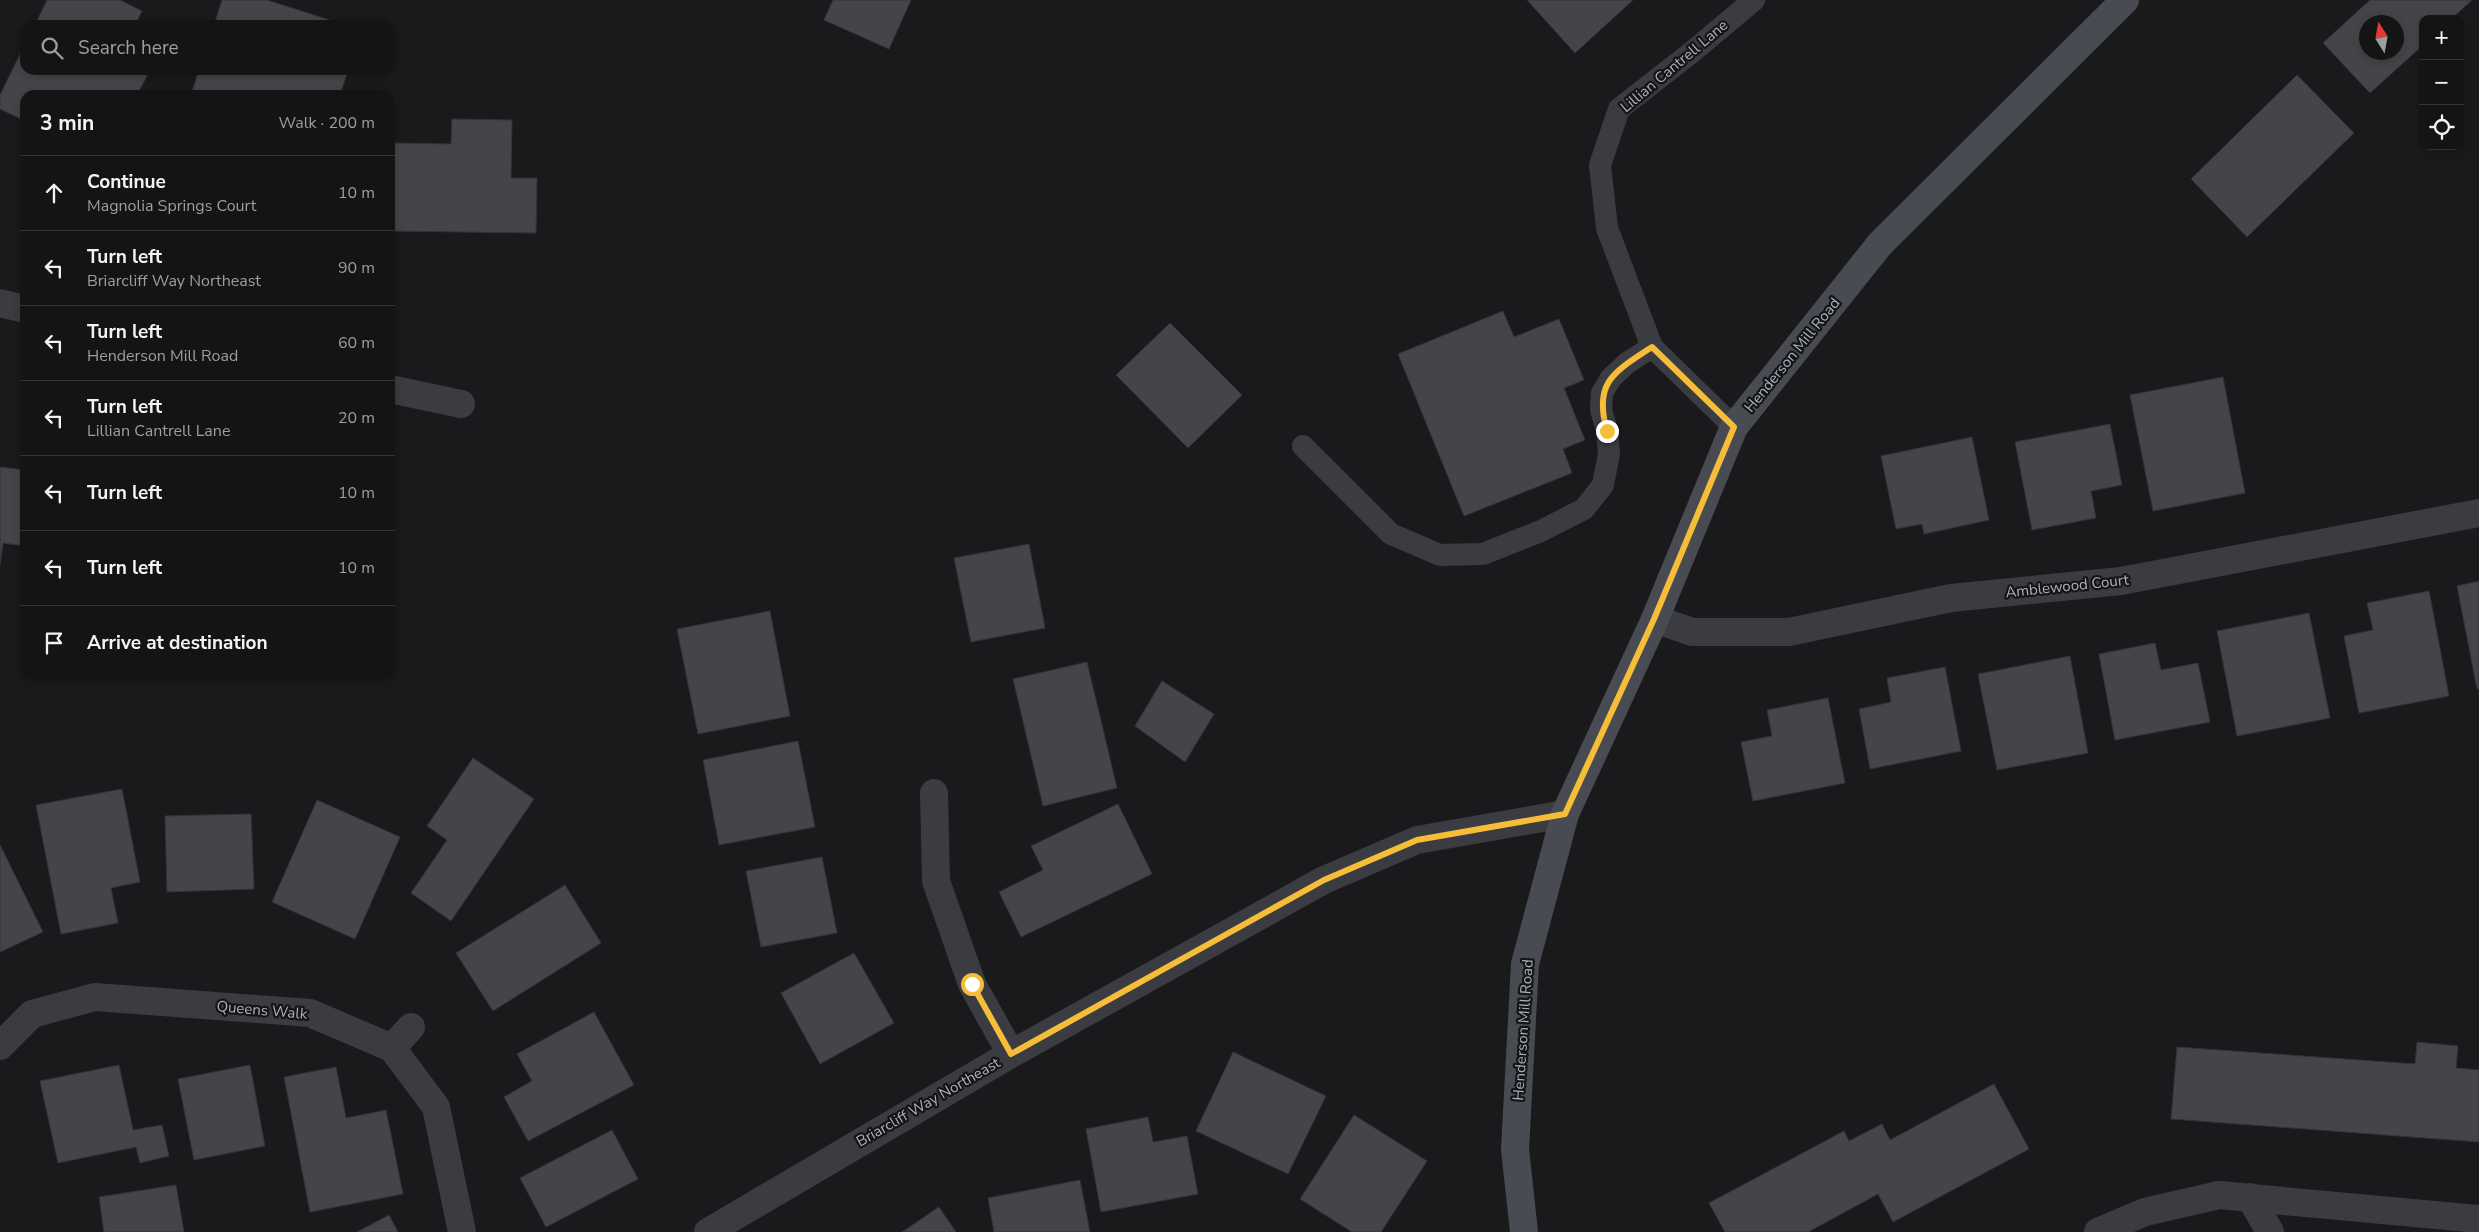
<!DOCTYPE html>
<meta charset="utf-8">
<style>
body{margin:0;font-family:"Nunito Sans",sans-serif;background:#1d1d1e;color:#f1f3f6}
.controls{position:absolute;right:15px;top:15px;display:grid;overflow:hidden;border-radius:10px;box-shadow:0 2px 8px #0003}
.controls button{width:45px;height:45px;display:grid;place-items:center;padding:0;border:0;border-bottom:1px solid #333334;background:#141415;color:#f1f3f6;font:25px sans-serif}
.compass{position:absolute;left:2359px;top:15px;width:45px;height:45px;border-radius:50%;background:#141415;box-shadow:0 2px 8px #0003;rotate:349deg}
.stop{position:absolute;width:15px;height:15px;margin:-11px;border:4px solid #f6bd38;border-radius:50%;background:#fff}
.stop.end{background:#f6bd38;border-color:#fff;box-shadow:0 1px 5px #0008}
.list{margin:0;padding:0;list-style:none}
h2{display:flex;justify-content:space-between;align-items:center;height:65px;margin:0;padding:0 20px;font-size:21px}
h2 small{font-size:16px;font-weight:400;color:#9d9ea0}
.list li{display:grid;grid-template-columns:32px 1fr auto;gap:15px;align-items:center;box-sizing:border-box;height:75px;padding:0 20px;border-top:1px solid #333334}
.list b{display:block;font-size:19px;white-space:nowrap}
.list p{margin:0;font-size:16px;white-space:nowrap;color:#9d9ea0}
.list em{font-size:16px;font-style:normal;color:#9d9ea0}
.icon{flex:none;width:28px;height:28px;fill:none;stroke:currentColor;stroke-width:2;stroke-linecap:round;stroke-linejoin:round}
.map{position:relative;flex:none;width:2479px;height:1232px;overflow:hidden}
.search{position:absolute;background:#141415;box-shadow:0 2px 8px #0003;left:20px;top:20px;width:375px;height:55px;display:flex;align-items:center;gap:12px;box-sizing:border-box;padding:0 18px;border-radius:15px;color:#9d9ea0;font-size:19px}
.panel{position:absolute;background:#141415;box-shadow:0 2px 8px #0003;left:20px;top:90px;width:375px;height:590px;border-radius:15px}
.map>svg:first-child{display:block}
</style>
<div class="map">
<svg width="2479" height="1232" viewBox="0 0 2479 1232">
<rect width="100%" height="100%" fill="#1a1a1c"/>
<path fill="#444549" stroke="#343438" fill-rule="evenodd" d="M47,0h73l22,11 -7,14h-100z
M222,0h45l78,25h-131z
M833,0h78l-22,49 -65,-29z
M1527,0h106l-58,53z
M2370,0h102l-21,19h-28v26l-53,48 -47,-50zM2366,22h30v30h-30z
M25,44v26h125l-13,25h-112v26l-25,-12v-14z
M199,70h149l-8,25h-149z
M2297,75l57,58 -107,104 -56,-58z
M452,119l60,1 -1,58h26l-1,55 -146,-2v-88l61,1z
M1503,311l11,26 45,-18 25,61 -20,8 21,52 -22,9 9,24 -108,43 -66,-162z
M1170,323l72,72 -54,53 -72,-73z
M2223,377l22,116 -92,18 -23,-116z
M2110,424l12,61 -31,6 5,27 -64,12 -17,-88z
M1972,437l17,83 -65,14 -2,-10 -26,5 -15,-73z
M0,467l25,3v76l-22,-3 -3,23z
M1029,544l16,84 -74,14 -17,-84z
M2479,581v108h-2l-20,-103z
M2429,591l20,105 -90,17 -15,-77 29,-6 -6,-27z
M770,611l20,105 -92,18 -21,-105z
M2309,613l21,105 -93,18 -20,-105z
M2155,643l6,27 37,-7 12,59 -95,18 -16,-86z
M2070,656l18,97 -91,17 -19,-96z
M1087,662l30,126 -74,18 -30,-127z
M1945,667l16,84 -91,18 -11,-60 32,-7 -4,-24z
M1162,681l52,33 -29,48 -50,-36z
M1828,698l17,85 -92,18 -12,-59 31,-6 -5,-26z
M798,741l17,86 -96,18 -16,-85z
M473,758l61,41 -83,122 -40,-28 36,-53 -20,-14z
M122,789l18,93 -29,6 7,35 -57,11 -25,-129z
M317,800l83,37 -45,102 -83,-37z
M1118,804l34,70 -131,63 -22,-45 44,-22 -12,-24z
M251,814l3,75 -87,3 -2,-76z
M0,845l43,87 -43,20z
M822,857l15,76 -76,14 -15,-76z
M565,885l36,58 -108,68 -37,-58z
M854,953l40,70 -74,41 -39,-71z
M594,1012l40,73 -106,56 -24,-44 28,-16 -15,-27z
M2417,1042l41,4 -2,22 23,2v72l-308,-23 6,-72 238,17z
M1233,1052l93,44 -38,78 -92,-43z
M119,1065l14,65 29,-5 7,31 -29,7 -4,-16 -78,16 -18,-82z
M250,1065l15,81 -71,14 -16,-81z
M336,1067l10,51 40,-8 17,84 -93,18 -26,-135z
M1994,1084l35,65 -136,73 -15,-28 -70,38h-83l-16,-29 135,-72 5,10 33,-17 8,16z
M1354,1115l73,46 -46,71h-29l-52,-33z
M1148,1117l5,25 34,-6 11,58 -97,18 -15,-83z
M612,1130l26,49 -92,48 -26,-49z
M1080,1180l10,52h-96l-6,-34z
M176,1185l8,47h-80l-5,-35z
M939,1207l17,25h-54z
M389,1215l9,17h-41z"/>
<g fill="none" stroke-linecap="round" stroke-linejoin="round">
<path stroke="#3b3c42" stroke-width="22" d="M1734,427l-82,-80 -45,-119 -7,-63 19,-56 73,-57 62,-52
M1303,446l88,88 49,21 43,-1 58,-23 43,-22 19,-24 6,-31 -2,-23 -6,-21 1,-17 9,-15 16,-15 25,-16"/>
<path stroke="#3b3c42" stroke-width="28" d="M0,303l25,6
M390,389l71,15
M1655,619l37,13h97l162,-34 170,-17 358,-68
M934,793l2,88 36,103 39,70
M0,1046l32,-32 63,-17 215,16 82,35 44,59 26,125
M392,1048l19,-21
M2250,1197l20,35
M708,1232l303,-178 313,-174 93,-40 148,-26
M2098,1232l47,-20 74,-17 260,24"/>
<path stroke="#494b52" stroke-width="28" d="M1524,1232l-9,-83 10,-185 40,-150 90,-195 79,-192 146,-183 245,-244"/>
</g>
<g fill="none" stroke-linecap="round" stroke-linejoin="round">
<path stroke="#f6bd38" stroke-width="6" d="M972,984l39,70 313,-174 93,-40 148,-26 89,-195 80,-192 -82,-80c-38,25 -59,35 -45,84"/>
</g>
<g text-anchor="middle" stroke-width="4.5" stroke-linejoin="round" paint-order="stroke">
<g font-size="15" fill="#acb1bc" stroke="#151517">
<text transform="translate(1674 66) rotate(-40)" y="5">Lillian Cantrell Lane</text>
<text transform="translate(1792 355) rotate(-51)" y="5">Henderson Mill Road</text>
<text transform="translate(2067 586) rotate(-6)" y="5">Amblewood Court</text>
<text transform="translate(262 1010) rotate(5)" y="5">Queens Walk</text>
<text transform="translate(1523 1030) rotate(-86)" y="5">Henderson Mill Road</text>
<text transform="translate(928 1102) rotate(-30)" y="5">Briarcliff Way Northeast</text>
</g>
</g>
</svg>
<div class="controls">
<button>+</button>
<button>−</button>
<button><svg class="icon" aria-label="locate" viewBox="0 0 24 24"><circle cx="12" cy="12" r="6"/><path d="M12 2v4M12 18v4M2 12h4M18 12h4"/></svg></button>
</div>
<svg class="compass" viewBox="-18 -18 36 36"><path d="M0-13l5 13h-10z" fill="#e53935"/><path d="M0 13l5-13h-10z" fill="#9d9ea0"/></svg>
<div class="stop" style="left:972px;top:984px"></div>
<div class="stop end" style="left:1607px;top:431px"></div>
<div class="search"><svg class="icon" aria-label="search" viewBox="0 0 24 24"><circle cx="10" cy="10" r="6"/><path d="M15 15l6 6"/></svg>Search here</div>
<section class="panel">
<h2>3 min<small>Walk · 200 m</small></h2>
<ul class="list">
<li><svg class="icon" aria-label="ahead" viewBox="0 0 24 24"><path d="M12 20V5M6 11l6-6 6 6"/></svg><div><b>Continue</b><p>Magnolia Springs Court</p></div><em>10 m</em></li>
<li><svg class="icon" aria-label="left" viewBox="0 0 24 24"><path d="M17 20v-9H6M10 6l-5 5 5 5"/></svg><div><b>Turn left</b><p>Briarcliff Way Northeast</p></div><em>90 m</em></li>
<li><svg class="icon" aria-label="left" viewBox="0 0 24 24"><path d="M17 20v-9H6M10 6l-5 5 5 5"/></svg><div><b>Turn left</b><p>Henderson Mill Road</p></div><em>60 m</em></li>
<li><svg class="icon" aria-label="left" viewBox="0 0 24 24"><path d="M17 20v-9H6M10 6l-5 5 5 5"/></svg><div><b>Turn left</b><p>Lillian Cantrell Lane</p></div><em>20 m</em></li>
<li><svg class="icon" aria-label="left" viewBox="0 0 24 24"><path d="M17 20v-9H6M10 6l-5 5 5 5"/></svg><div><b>Turn left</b></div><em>10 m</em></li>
<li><svg class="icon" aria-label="left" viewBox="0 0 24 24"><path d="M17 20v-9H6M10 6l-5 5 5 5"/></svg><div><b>Turn left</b></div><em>10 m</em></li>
<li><svg class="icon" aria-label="arrive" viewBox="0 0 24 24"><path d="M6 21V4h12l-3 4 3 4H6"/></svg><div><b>Arrive at destination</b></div></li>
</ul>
</section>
</div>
